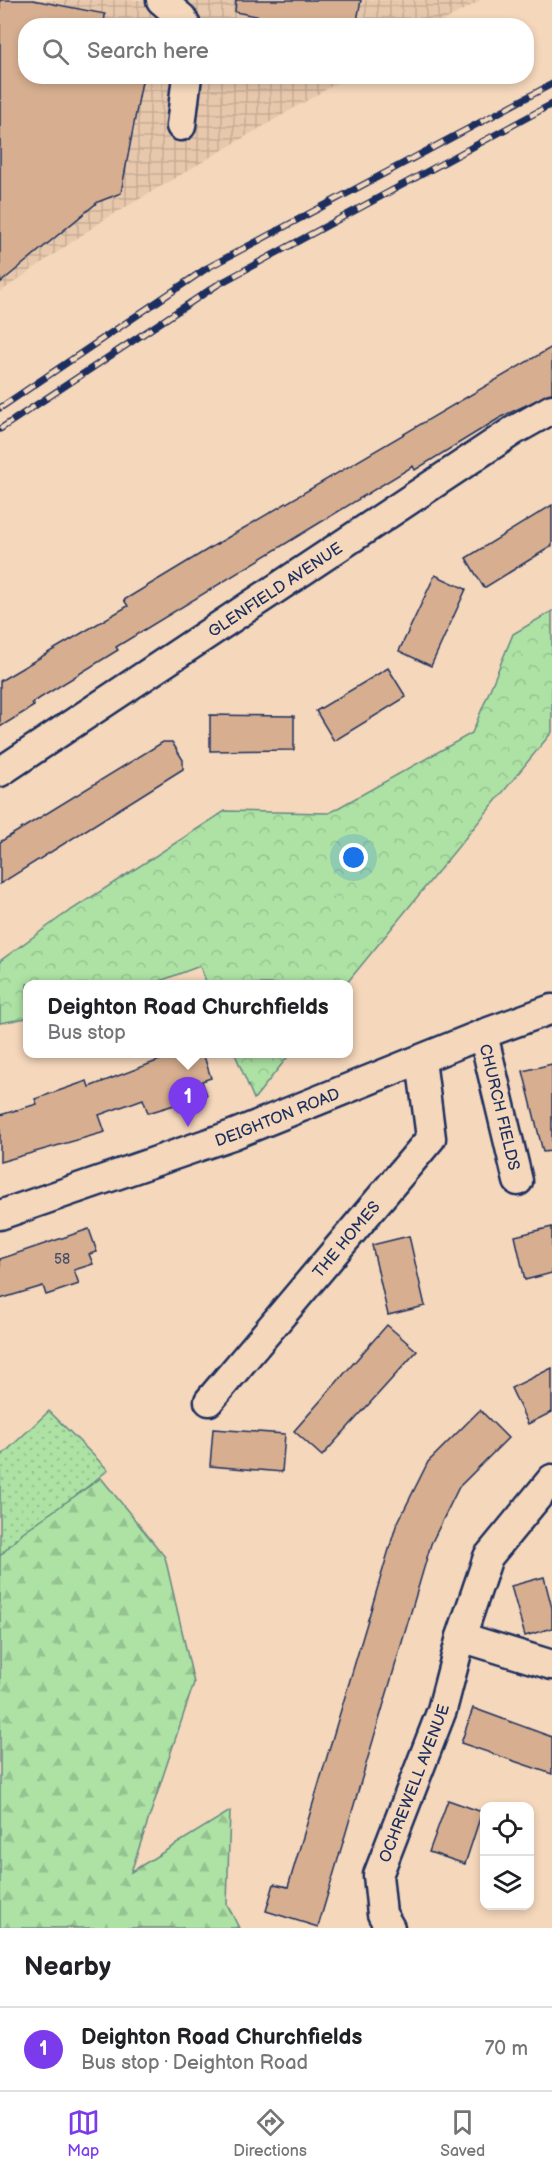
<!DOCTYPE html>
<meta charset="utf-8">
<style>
body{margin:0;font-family:"Balsamiq Sans",sans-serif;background:#f2f2f2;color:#202124}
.controls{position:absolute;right:18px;bottom:18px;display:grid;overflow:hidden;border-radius:12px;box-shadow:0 3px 9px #0003}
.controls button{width:54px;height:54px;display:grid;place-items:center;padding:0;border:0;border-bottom:2px solid #e0e0e0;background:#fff;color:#202124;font:30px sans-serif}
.you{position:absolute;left:354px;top:858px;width:21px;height:21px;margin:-15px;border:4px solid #fff;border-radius:50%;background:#1a73e8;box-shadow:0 0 0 9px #1a73e833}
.badge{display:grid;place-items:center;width:39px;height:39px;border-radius:50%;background:#7c3aed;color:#fff;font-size:20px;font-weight:700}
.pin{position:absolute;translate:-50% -50px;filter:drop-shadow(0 2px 3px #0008)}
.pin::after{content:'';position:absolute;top:32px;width:21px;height:18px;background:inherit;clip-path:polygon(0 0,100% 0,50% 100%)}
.popup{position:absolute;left:23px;top:980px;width:330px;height:78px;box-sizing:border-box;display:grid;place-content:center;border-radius:12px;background:#fff;filter:drop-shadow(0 2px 4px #0005);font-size:20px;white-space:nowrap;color:#757577}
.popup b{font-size:22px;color:#202124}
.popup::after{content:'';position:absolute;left:50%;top:100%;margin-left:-12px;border:12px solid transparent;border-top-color:#fff}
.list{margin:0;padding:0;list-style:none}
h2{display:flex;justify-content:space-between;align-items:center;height:78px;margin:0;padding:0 24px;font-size:26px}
h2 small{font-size:20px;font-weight:400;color:#757577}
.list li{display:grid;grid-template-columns:39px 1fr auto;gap:18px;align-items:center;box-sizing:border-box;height:84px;padding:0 24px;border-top:2px solid #e0e0e0}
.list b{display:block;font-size:22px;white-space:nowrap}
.list p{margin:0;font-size:20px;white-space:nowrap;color:#757577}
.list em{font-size:20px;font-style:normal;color:#757577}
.icon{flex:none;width:33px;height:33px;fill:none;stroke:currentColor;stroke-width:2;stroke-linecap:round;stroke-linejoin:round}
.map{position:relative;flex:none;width:552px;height:1928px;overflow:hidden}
.search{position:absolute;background:#fff;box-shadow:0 3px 9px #0003;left:18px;right:18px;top:18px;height:66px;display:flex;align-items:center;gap:15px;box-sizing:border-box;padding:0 21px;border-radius:24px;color:#757577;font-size:22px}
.sheet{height:162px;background:#fff}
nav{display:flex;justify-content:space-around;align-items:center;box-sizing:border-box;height:84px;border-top:2px solid #e0e0e0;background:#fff;font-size:16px;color:#757577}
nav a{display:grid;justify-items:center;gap:3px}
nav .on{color:#7c3aed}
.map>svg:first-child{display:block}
</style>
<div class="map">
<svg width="552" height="1928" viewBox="0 0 552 1928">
<defs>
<pattern id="industrial-grid" width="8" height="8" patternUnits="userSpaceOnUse" patternTransform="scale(1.5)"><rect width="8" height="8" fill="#e8c8ac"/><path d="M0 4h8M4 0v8" fill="none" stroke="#c6ac96"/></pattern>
<pattern id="grass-dots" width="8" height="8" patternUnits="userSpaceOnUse" patternTransform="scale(1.5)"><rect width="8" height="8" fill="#ade2a4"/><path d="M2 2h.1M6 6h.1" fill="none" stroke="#94c290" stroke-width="1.8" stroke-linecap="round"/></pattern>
<pattern id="forest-firs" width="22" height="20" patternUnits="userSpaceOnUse" patternTransform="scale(1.5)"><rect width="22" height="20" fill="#ade2a4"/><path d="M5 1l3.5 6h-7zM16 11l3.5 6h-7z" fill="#94c290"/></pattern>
<pattern id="park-crowns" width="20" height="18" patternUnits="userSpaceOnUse" patternTransform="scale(1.5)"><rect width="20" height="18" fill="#ade2a4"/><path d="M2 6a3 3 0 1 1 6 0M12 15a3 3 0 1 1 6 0" fill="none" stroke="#94c290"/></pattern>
</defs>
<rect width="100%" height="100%" fill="#f5d7bb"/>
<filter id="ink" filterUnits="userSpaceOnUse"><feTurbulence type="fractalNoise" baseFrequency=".0167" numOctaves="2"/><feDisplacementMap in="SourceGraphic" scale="12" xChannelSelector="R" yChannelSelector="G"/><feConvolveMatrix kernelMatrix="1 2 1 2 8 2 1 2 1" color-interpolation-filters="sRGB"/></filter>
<g filter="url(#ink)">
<path fill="url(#industrial-grid)" d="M0,0h481l-45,25 -410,1v50l321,1 -245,144 -102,71z"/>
<path fill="url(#grass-dots)" stroke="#648881" stroke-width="1.5" d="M49,1411l59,59 -108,88v-101z"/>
<path fill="url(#forest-firs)" stroke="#648881" stroke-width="1.5" d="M101,1478l64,79 29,126 -63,189 99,-61 -3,93 12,24h-239v-372l23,-24z"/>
<path fill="url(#park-crowns)" stroke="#648881" stroke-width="1.5" d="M552,611v121l-206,252h-139l-7,-18 -48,18h-125v34l-27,5v-62l62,-45 163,-105 104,2 143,-80 41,-99z
M235,1054h55l-36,45z"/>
<path fill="#d7af90" stroke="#1b2f5e" stroke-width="1.5" d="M0,0h33l72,14 -1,12h-78v50h117l-22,117 -23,9 -98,81z
M236,0h125l-5,26h-48l-73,-14z
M552,347v46l-49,23 -88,54 -2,-4 -92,56 -205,125 2,3 -86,53 2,3 -34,21v-46l128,-75 -4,-6 91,-55z
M552,505v41l-68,42 -18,-30z
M435,575l31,14 -35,77 -32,-15z
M388,668l18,29 -72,44 -18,-30z
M210,715l84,1v34l-84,1z
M163,742h9l11,18v9l-183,115v-42z
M178,1053h25l8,25 -9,3 5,14 -59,18 -5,-14 -44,16 6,17 -105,30v-47l37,-11 -2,-5 52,-18 2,6z
M552,1064v87l-9,1 -20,-81z
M552,1227v46l-27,7 -10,-44z
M89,1229l8,23 -8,2 4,10 -19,6 5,14 -33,11 -3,-9 -43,13v-40z
M409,1236l16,70 -37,9 -16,-70z
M387,1325l30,26 -95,105 -28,-25z
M552,1368v44l-24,12 -17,-36z
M480,1410l28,28 -49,49 -28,57 -113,383 -52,-16 8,-27 14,3 108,-361 32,-64z
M213,1429l72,5 -3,38 -72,-6z
M544,1577l8,31v20l-27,8 -14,-50z
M473,1708l79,29v37l-91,-31z
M448,1800l34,12 -17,52 -36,-12z"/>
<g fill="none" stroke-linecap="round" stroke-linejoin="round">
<defs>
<g id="minor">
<path d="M161,0l21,18 4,8"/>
<path d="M181,126l6,-50"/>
<path id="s1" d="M0,772l513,-341 39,-22"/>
<path id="s2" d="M483,1034l35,147"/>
<path id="s3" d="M0,1215l232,-80 251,-101 69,-25"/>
<path id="s4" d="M209,1401l222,-263 -10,-78"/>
<path d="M461,1637l91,28"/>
<path id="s5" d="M390,1928l-8,-14 -4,-39 64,-165 19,-73 27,-80 64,-78"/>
</g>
</defs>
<use href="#minor" stroke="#1b2f5e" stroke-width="33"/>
<use href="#minor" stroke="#f5d7bb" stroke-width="28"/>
<defs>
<path id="rail" d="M0,408l207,-140 345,-184
M0,429l217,-144 335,-181"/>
</defs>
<use href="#rail" stroke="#1b2f5e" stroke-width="7"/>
<use href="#rail" stroke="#f5d7bb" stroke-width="4.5" stroke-dasharray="14" stroke-linecap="butt"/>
</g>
</g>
<g text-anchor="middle" stroke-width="4.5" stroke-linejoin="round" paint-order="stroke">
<g font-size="14" fill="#4a4f6a">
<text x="62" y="1264">58</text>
</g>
<g font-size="16" fill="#1b2f5e" stroke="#f5d7bb">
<text dy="6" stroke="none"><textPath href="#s1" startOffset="330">GLENFIELD AVENUE</textPath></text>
<text dy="6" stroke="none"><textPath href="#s2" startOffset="75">CHURCH FIELDS</textPath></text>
<text dy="6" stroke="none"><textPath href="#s3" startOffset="294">DEIGHTON ROAD</textPath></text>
<text dy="6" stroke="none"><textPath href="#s4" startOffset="212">THE HOMES</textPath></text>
<text dy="6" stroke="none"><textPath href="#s5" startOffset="154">OCHREWELL AVENUE</textPath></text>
</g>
</g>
</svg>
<div class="controls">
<button><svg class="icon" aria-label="locate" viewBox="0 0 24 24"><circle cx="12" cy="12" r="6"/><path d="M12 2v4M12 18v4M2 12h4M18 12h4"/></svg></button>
<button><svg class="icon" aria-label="layers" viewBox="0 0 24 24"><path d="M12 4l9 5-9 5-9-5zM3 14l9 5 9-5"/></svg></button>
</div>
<div class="you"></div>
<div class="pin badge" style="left:188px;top:1127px">1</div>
<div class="popup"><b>Deighton Road Churchfields</b>Bus stop</div>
<div class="search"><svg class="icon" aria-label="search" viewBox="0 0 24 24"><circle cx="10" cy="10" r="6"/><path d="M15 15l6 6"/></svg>Search here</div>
</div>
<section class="sheet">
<h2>Nearby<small></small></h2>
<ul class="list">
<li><span class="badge">1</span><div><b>Deighton Road Churchfields</b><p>Bus stop · Deighton Road</p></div><em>70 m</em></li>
</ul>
</section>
<nav>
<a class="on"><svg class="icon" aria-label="map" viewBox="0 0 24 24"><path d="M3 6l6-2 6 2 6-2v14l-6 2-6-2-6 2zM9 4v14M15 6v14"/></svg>Map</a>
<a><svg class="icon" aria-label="directions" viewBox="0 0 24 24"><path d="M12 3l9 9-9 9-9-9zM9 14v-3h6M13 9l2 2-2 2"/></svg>Directions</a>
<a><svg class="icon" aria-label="saved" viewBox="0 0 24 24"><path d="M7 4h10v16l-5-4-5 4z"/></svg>Saved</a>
</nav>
